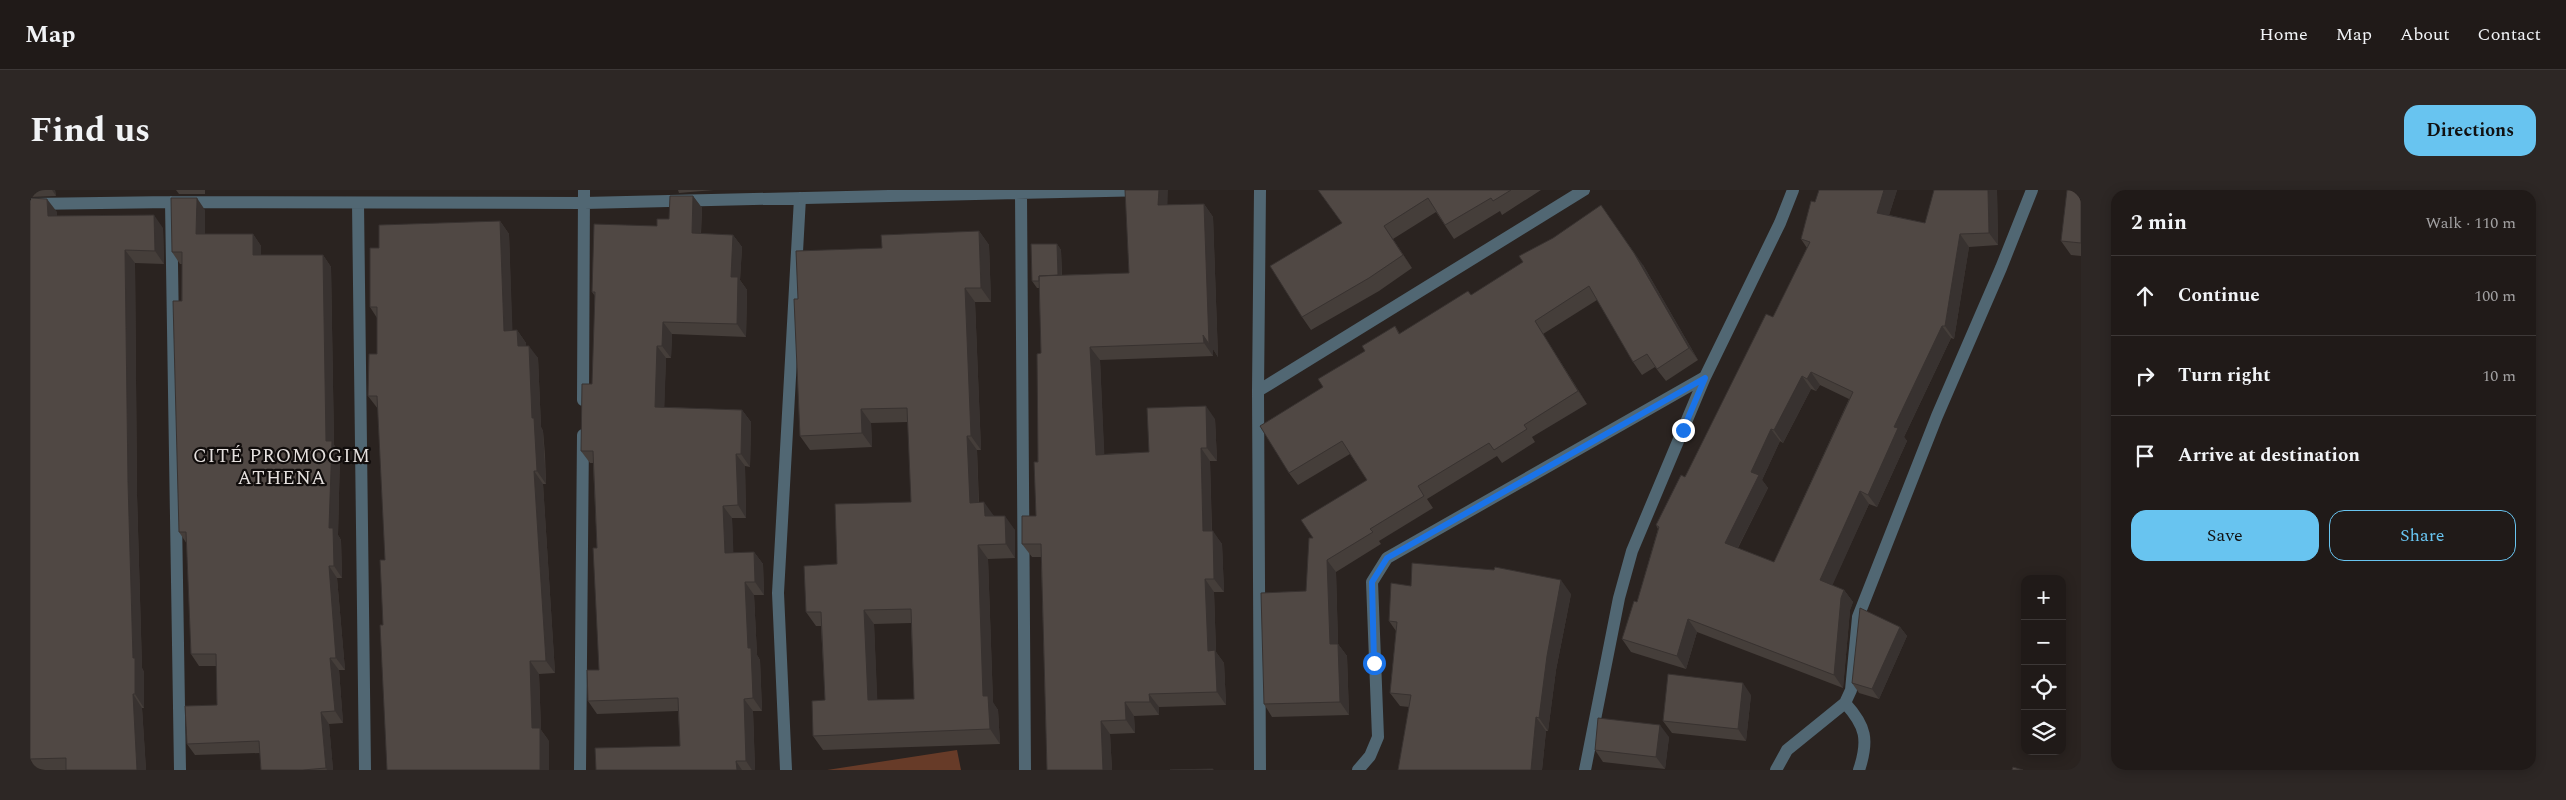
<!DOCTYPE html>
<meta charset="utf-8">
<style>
body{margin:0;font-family:Spectral,serif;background:#2d2725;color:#f1f3f6}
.controls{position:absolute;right:15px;bottom:15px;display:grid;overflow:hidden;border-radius:10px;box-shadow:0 2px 12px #0003}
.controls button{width:45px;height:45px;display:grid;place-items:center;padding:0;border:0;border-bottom:1px solid #3d3837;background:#201a18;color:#f1f3f6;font:25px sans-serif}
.stop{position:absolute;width:15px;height:15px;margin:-11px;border:4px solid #1a73e8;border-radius:50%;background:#fff}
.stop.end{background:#1a73e8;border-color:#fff;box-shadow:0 1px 5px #0008}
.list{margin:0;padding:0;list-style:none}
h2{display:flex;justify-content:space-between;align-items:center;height:65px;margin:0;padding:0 20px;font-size:21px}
h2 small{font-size:16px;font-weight:400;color:#a2a1a2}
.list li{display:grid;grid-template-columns:32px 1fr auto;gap:15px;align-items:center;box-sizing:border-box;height:80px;padding:0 20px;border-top:1px solid #3d3837}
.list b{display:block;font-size:19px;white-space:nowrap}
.list em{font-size:16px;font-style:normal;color:#a2a1a2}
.actions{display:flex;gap:10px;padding:15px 20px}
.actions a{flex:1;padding:11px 0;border:1px solid #68c4f0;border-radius:15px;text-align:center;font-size:18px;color:#68c4f0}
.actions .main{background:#68c4f0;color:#111}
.icon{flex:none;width:28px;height:28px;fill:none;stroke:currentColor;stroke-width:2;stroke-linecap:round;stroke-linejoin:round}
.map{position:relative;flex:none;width:2051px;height:580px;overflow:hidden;border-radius:15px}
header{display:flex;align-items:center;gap:30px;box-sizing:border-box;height:70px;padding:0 25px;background:#201a18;border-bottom:1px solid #3d3837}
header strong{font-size:24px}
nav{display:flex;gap:28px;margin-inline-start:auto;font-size:18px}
.intro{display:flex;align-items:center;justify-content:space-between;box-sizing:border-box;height:120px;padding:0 30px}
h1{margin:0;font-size:35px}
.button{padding:12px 22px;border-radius:15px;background:#68c4f0;color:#111;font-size:18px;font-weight:700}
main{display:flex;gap:30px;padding:0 30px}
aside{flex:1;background:#201a18;border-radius:15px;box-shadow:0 2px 12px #0003}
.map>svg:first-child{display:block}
</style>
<header>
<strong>Map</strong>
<nav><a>Home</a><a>Map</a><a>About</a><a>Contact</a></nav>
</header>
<div class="intro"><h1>Find us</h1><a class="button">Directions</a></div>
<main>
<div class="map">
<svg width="2051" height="580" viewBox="0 0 2051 580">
<rect width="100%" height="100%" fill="#2a2320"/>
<path fill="#673b28" d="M927,560l4,20h-134z"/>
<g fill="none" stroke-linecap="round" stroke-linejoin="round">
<path stroke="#516773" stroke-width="12" d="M1230,0l-2,201 2,379
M991,4l4,576
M141,12l9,568
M328,13l7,567
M0,14l141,-2 413,1 566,-13
M1228,201l326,-201
M553,210l1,-210
M1815,513c21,23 24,37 14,67
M550,580l3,-335
M756,580l-8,-177 22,-395
M1328,580l12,-14 8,-19 -6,-155 15,-24 318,-181
M1555,580l34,-172 13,-47 73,-174 75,-154 13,-33
M1746,580l11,-20 58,-47 6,-13 7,-73 79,-201 64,-148 31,-78"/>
</g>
<path fill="#453e3a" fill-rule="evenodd" d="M0,0h25l1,6 -26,1z
M146,0h29v4h-26z
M648,0h36l-35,3z
M1288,0h223l-39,25 -2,-4 -46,28 -18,-27 -43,27 19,29 -33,23 -68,39 -9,-13 40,-94z
M1867,0l-8,25 36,8 72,-33 1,55 -29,2 -15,92 -3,-1 -47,99 3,4 -30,66 -8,-3 -37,81 12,5 9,12 -3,8 -7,78 -146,-56 -11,37 -55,-17 -9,-13 15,-37 21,-73 -2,-4 29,-48 88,-160 34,-69 -6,-9 14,-37zM1790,195l29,14 -75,163 -36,-14 30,-60 -6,-8 18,-39 3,2 28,-54 5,2z
M2051,0v66l-10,-1 -10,-14z
M663,6l9,12 -1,26 32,1 9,12 -2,33 7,10 -1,47 -74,-3 -1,24h-5l-2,49 78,3 9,12 -1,45 -5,-1 1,52h-14l1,35 21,-1 9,12 1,31h-10l3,60 3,5 2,51h-9l2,59h-159l84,-24 -2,-35 -81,3 -9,-13 11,-31 -2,-122 -4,-85h-3l-9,-12 11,-67 3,-88 -3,-4 65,-66 12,-7z
M0,8l27,14v4l106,12 1,36 -29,-1 2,232 5,173 2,4v36h-2l4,62h-116z
M1174,14l9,13 5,140 -5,-8v7l-113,4 4,94 45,-2 66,-33 2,42h-7l2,70 10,13 2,48h-10l2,60 8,11 2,42 -67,2v8l-25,1 1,17 -25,1 2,36h-65l-6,-213h-9l-10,-13 14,-28 5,-163 -2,-65h-2l-5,-7 25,-37 4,6 1,25 67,-2 39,-68z
M175,20v24h48l8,12v9h62l8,12 3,178 6,8 -2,82 3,5 1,38h-5l8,92h-6l4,53 -14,1 4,46h-72l-1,-17 -65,2 -8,-11 30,-39 -1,-39h-17l-8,-12 -4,-110 -8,-12 3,-268h-2l-8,-12z
M470,31l9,13 3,96h5l9,13v3l12,12 3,69 2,4 2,24 1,29h-3l12,189 -16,1 2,56 8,11 -166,-116 2,-65 -7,-151 -10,-13 9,-42v-36l-7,-11 9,-59z
M949,41l10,14 2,57h-16l6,148h-4l2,53 15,13 21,14v28l-27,1 5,144 5,7 2,34 -177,6 -10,-14 12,-36 -4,-74h-5l-10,-14 31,-48 74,-62 -3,-80 -37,1 1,24 -62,3 -10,-14 82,-188zM881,433l3,76 -37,1 -3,-76z
M1613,75l55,95 -32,21 -11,-14 -13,8 -9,-13 -36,-62 -54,34 44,70 -55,33 3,5 -33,21 -5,-7 -70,43 6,9 -54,33 2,3 -45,28 2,72 9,12 2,59 -77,2 -8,-13 42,-113 7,-53 54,-58 -17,-26 -52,31 -9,-12 34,-86 72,-61 5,8 71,-39z
M1381,396l160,8 -15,76 -8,61h-2l-4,39h-144l11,-63 -9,-1 -10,-13 6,-62 -7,-10z
M1870,437l7,9 -28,63 -20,-6 -7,-10z
M1721,505l-5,46 -74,-8 -9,-12z
M1639,547l-4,32 -62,-7 -8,-12z"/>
<path fill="#383230" d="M22,0h3l1,6z
M1129,0h9l-1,28 -9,-13z
M1854,0h13l-11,35 -9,-12z
M1958,0h9l1,55 -9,-12z
M663,6l9,12 -2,38 -8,-13z
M167,8l8,12v35l-9,-11z
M17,9l10,13v18l-9,-14z
M1174,14l9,13 5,140 -5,-8v7l-9,-13z
M1571,15l42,60 55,95 -9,-12z
M124,25l9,13 1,36 -9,-13z
M470,31l9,13 4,110 -9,-13z
M1354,36l9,13 19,29 -9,-13z
M949,41l10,14 2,57 -10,-14z
M223,44l8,12v21l-8,-12z
M1930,44l9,13 -15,92 -9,-13z
M703,45l9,12 -2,33 7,10 -1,47 -9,-13 -6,-47z
M1027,54l4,6 1,37 -4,-7z
M95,60l10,13 2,232 5,173 2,4v36l-9,-14 -2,-36 -5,-176z
M293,65l8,12 3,178 6,8 -2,82 3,5 1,38 -8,-12 -5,-38 -3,-87z
M935,98l10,14 6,148 -10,-14z
M1505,131l8,13 44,70 -9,-13z
M633,132l9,12 -1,24 -9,-12z
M1912,136l9,12 -47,99 3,4 -30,66 -9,-12 26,-68z
M487,140l9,13 1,16 -9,-13z
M499,156l9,12 3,69 2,4 3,53 -9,-13 -5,-53z
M627,156l9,12 -2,62 -9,-13z
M1060,157l10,13 5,108 -9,-13z
M1781,182l9,13 -4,6 -9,-12z
M1772,186l9,13 -28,54 -9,-13z
M1176,216l9,13 2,42 -10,-13z
M831,219l10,14 1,24 -10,-14z
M712,220l9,12 -1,45 -9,-13z
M1741,239l9,12 -18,39 6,8 -34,67 -9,-12 26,-71z
M937,246l10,14 2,67 -9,-14z
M1171,258l9,13 2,83 -9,-13z
M706,264l9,12 1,52 -8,-13z
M504,281l9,13 12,189 -9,-12z
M1830,301l9,13 -40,89 -9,-13z
M954,312l10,14h-9z
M693,316l9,12 2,48 -9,-13z
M975,326l10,14v28l-9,-14z
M1183,341l9,13 2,48 -10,-13z
M948,355l10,14 5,143 5,8 2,34 -10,-15 -7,-33z
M724,362l9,12 1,31 -9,-13z
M1297,370l9,12 2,72 9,12 2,59 -9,-13 -10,-58z
M299,376l8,12 8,92 -9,-12z
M1175,389l9,13 2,60 8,11 2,42 -9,-13 -9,-41z
M1531,390l10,14 -15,76 -8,61 -9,-13 8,-62z
M715,392l9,13 3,60 3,5 2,51 -9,-13 -5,-50z
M1814,400l9,12 -3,8 -7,78 -9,-13 7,-77z
M834,420l10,14 4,90 -10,-14z
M1658,429l9,13 -11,37 -9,-13z
M1870,437l7,9 -28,63 -7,-10z
M300,468l9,12 4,53 -8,-12z
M500,471l9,13 2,56 8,11v29h-9l-8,-42z
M1713,493l8,12 -5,46 -8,-12z
M103,504l9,14 4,62h-9z
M1119,504l10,13v8l-9,-13z
M714,509l9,12 2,59h-3l-6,-9z
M1095,512l9,14 1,17 -9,-13z
M291,522l8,12 4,46h-6l-1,-2z
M1506,527l10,14 -4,39h-11z
M1071,531l9,13 2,36h-9z
M1630,535l9,12 -4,32 -9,-12z
M706,571l6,9h-5z"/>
<path fill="#504844" stroke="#383230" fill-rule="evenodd" d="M1095,0h34l-1,15 46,-1 5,140 -6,-9 1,8 -114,4 6,108 53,-3 -2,-44 59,-2 1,42h-6l2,83h10l1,48h-9l3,72 7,-1 2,42 -68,2 1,8h-25l1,18 -25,1 2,49h-56l-6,-226h-19v-28h14l-2,-54h4l-1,-108 4,-1 -2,-77 90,-3z
M1288,0h193l-18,11 -2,-3 -46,27 -17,-27 -44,28 19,29 -34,23 -67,39 -32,-51 72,-43z
M1789,0h65l-7,23 48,10 9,-33h54l1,43 -29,1 -15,92h-3l-48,101 4,1 -30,67 -8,-4 -40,89 24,10 -3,8 -7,77 -146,-56 -11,37 -55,-17 12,-38 3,1 22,-75 -3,-2 25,-50 4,2 81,-163 7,3 37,-75 -9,-3 10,-38 4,1zM1781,182l42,20 -79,170 -49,-19 34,-68 -8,-3 20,-43 3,1 28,-54 5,3z
M2037,0h14v53l-20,-2z
M640,6h23l-1,37 41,2 -2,42h7l-1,47 -74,-2 -1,24h-5l-2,61 87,3 -1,44h-5l2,51 -15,1 2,47 29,-1 1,30h-10l3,66h3l2,50 -9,1 2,62h-10l1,9h-141l-1,-22 85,-2 -2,-48 -90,3 -1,-31h12l-6,-122h4l-4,-97h-12l1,-67h10l3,-92h-3l2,-68 63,2v-7h12z
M0,8l17,1 1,17 106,-1 1,36 -30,-1 3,232 5,176h2v36h-2l4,76h-71v-12l-36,1z
M141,8h26l-1,36h57v21h70l3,186h6l-3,87h4l1,38h-5l7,92h-6l5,53 -14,1 5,56 -23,2h-42l-2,-29 -72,3 -2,-38 32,-1 -1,-51h-25l-5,-122h-7l-6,-231h9v-49h-10z
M1571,15l33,48 55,95 -32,21 -10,-15 -14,8 -44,-76 -54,35 43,70 -54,34 3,4 -33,21 -5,-7 -71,43 6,10 -54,33 3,3 -46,28 3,84h8l2,58 -76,2 -3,-111 45,-2 3,-53h4l-12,-18 66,-40 -25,-39 -53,32 -29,-47 63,-39 -5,-8 47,-28 -3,-5 33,-20 4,8 69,-43 3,4 52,-33 -4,-6 34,-18z
M470,31l4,110 13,-1 1,16h11l3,72h2l3,53h-3l12,190h-16l2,67h8v42h-153l-7,-145h3l-3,-65h5l-8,-164h-9l1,-42h8v-47h-7v-59h9v-23z
M949,41l2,57h-16l6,148h-4l3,67 14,-1 1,14h20l1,28 -28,1 5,151h5l2,33 -177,7 -1,-35 13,-1 -4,-88h-15l-2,-46 33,-2 -2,-60 76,-2 -4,-94 -46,1 1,24 -62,3 -6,-137h4l-2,-48 86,-3 -1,-13zM881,419l3,90 -46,1 -4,-90z
M1001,54h26l1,31 -19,1v5h-7z
M1382,373l82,7 1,-3 66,13 -14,76 -8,62 -3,-1 -5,53h-133l13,-75 -21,-2 7,-71 -8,-1 2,-38 20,3z
M1830,418l40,19 -28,62 -20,-6z
M1638,484l75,9 -5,46 -75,-8z
M1568,528l62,7 -4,32 -61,-7z
M1983,577l10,3h-11z
M1183,579v1h-43z"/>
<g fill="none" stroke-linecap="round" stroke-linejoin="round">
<path stroke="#1a73e8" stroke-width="6" d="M1344,473l-2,-81 15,-24 318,-180 -22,52"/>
</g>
<g text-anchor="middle" stroke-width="4.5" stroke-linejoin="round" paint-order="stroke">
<g font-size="19" letter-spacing="1" fill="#e5e0de" stroke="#110d0c">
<text x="252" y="272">CITÉ PROMOGIM<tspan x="252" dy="22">ATHENA</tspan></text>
</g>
</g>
</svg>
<div class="controls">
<button>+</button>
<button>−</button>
<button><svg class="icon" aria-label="locate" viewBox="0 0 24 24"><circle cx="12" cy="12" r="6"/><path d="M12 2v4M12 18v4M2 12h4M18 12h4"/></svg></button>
<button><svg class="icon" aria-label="layers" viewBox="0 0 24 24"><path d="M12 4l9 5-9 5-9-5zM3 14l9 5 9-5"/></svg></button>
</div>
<div class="stop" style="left:1344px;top:473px"></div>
<div class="stop end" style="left:1653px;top:240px"></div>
</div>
<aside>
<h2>2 min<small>Walk · 110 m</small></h2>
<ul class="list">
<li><svg class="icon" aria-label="ahead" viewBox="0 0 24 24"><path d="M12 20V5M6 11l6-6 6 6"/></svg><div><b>Continue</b></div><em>100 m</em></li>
<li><svg class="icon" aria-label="right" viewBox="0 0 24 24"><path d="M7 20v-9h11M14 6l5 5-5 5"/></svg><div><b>Turn right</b></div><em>10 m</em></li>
<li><svg class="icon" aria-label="arrive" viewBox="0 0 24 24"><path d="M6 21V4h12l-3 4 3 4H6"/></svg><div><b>Arrive at destination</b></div></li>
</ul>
<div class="actions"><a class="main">Save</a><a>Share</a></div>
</aside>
</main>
